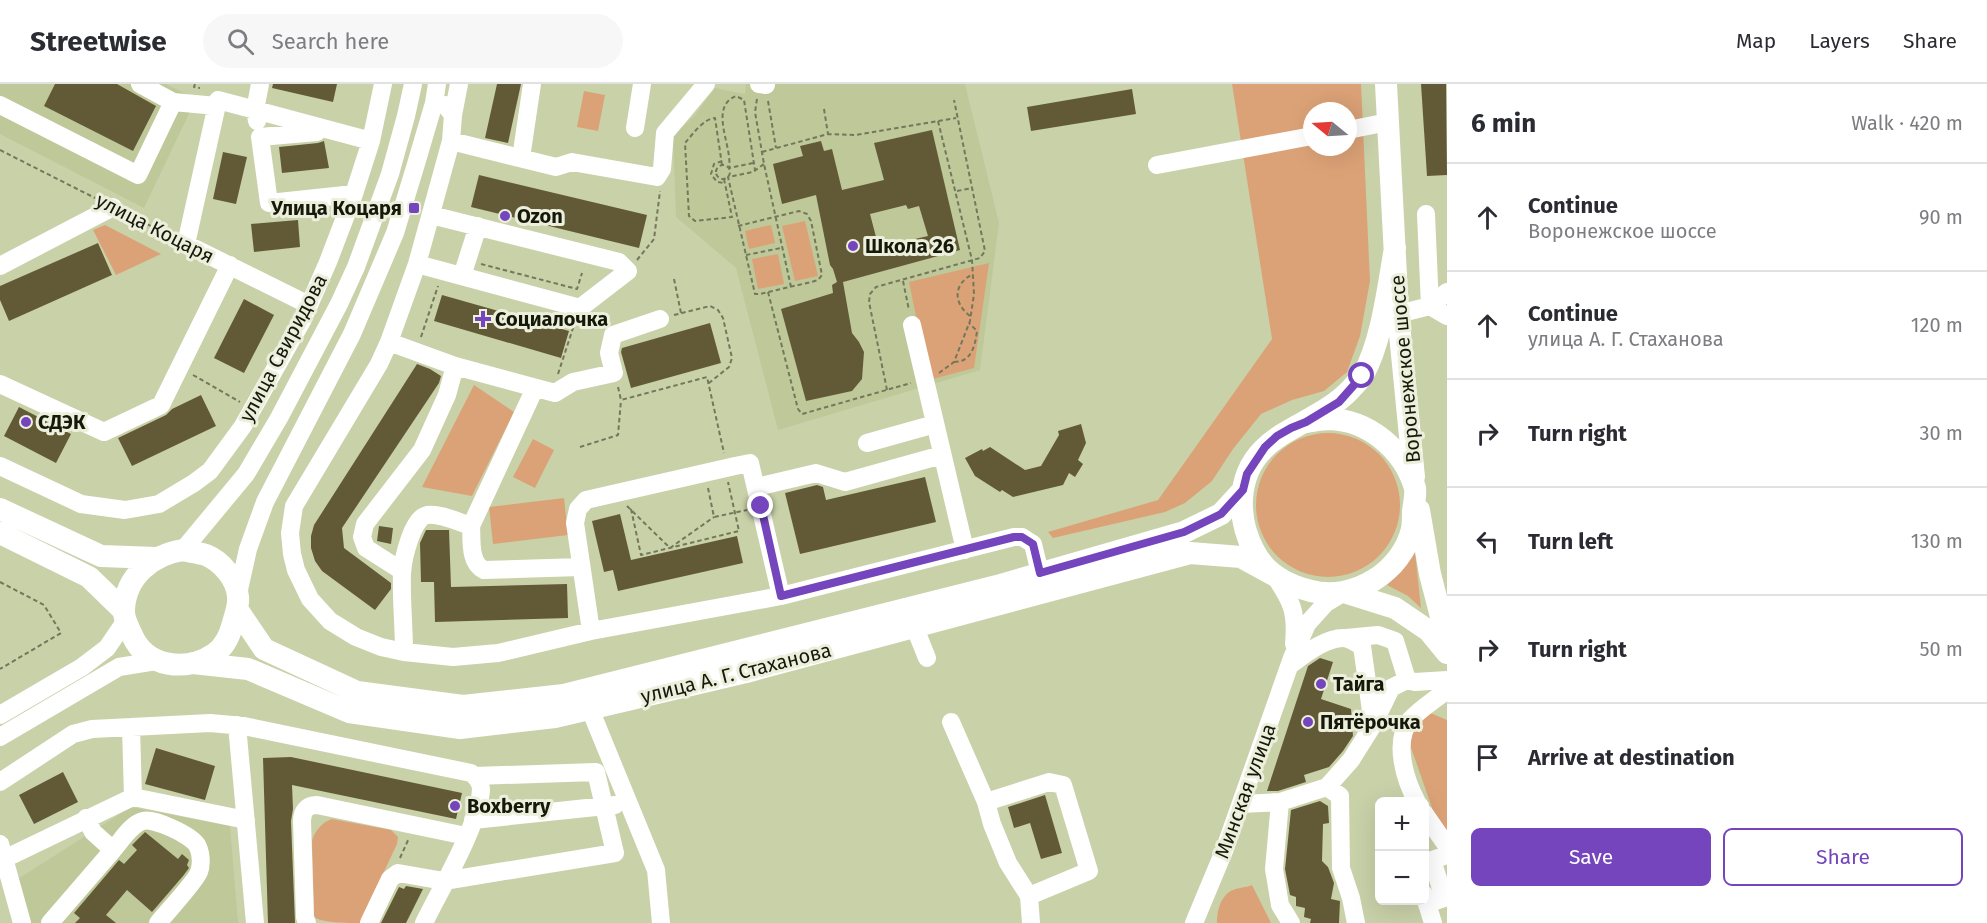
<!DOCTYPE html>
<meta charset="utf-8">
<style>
body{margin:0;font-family:"Fira Sans",sans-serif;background:#f7f7f7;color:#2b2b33}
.controls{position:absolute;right:18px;bottom:18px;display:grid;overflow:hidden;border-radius:9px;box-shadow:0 6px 24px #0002}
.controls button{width:54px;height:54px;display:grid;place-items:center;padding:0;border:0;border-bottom:2px solid #e1e1e2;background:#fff;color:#2b2b33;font:30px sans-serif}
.compass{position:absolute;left:1303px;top:18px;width:54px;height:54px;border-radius:50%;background:#fff;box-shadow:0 6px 24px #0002;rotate:288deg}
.stop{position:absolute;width:18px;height:18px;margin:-14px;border:4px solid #7445bd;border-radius:50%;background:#fff}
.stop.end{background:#7445bd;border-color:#fff;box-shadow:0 2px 6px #0008}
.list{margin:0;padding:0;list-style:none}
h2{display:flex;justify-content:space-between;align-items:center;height:78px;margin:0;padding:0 24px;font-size:26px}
h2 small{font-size:20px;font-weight:400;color:#7c7c81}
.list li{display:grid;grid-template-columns:39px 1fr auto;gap:18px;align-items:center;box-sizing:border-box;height:108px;padding:0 24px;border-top:2px solid #e1e1e2}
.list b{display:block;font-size:22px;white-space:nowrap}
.list p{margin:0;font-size:20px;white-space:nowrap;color:#7c7c81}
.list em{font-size:20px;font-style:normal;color:#7c7c81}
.actions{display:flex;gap:12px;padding:18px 24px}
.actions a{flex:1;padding:14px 0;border:2px solid #7445bd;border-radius:9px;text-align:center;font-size:21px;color:#7445bd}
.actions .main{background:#7445bd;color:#fff}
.icon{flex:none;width:33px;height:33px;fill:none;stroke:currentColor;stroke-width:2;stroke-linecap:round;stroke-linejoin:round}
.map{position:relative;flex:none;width:1447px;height:839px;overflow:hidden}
header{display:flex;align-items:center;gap:36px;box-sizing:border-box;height:84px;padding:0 30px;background:#fff;border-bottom:2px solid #e1e1e2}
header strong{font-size:28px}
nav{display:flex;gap:33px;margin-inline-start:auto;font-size:21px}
.search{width:420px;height:54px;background:#f7f7f7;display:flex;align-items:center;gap:15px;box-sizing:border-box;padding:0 21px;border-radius:33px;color:#7c7c81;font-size:22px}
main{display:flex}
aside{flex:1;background:#fff}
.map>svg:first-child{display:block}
</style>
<header>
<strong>Streetwise</strong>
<div class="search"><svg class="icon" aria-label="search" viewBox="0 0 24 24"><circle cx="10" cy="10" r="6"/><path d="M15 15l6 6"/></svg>Search here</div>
<nav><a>Map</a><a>Layers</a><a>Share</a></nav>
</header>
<main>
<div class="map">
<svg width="1447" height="839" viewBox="0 0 1447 839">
<rect width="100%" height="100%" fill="#c9d1a9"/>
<path fill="#bec899" d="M0,0h166l30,15 -52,109 -144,-74z
M746,0h219l34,139 -19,147 -202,60 -42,-162 -60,-51 -3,-81 22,-21 20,-27 30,6z
M131,723l99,19 8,97h-207l-13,-44z"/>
<path fill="#dca277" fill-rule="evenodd" d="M1232,0h129l9,197 -10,55 -13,36 -23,19 -32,9 -31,14 -28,35 -21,32 -27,22 -20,9 -112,26 -5,-6 110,-32 114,-161zM1312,27h36v36h-36z
M584,7l21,4 -7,36 -21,-4z
M805,137l13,55 -23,5 -13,-55z
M105,141l56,29 -45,21 -23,-45z
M771,141l4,18 -26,6 -4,-18z
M778,170l6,30 -26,5 -6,-30z
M989,179l-15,105 -45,12 -20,-98z
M474,301l40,27 -42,84 -50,-9z
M1256 421a72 72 0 1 1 144 0a72 72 0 1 1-144 0Z
M533,355l21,11 -19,38 -22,-11z
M564,414l4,37 -75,9 -4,-37z
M1415,468l6,56 -13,-12 -21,-11 15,-14z
M1428,628l19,8v112l-10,-10 -29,-83 3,-14z
M332,735l59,11 7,7 -1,7 -37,79c-13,0 -38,0 -46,-6l-2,-76c2,-9 11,-20 20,-22z
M1252,801l19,38h-54c0,-13 4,-28 16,-33 7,-3 12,-2 19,-5z"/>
<path fill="#625a36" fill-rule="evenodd" d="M55,0h62l39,22 -23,45 -89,-45z
M273,0h64l-4,18 -61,-14z
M497,0h24l-13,59 -23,-5z
M1421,0h25l1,91 -20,1z
M1132,5l4,25 -105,17 -4,-24z
M932,46l28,120 -117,32 9,51 7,9 5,10 -2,27 -10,12 -46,10 -25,-92 52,-16 -1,-8 5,-3 -4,-13 -3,-4 -14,-70 -34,9 -9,-40 30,-8 -3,-10 21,-5 3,10 8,-2 10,41 42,-10 -10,-37zM906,121l2,4 11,-3 9,30 -13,3 2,7 -36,10 -11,-42z
M324,57l5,27 -47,5 -3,-26 39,-4z
M223,68l24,5 -11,47 -23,-5z
M479,91l168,40 -8,33 -168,-41z
M298,136l2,27 -46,5 -3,-28z
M98,159l14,32 -103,46 -9,-21v-14z
M442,211l127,36 -8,27 -127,-37z
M244,215l30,16 -30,58 -30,-15z
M710,239l11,40 -90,25 -10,-36 1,-4z
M417,280l13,5 11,7 -2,7 -97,145 2,20 47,35v6l-16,21 -53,-39 -7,-10 -4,-13v-12l3,-11z
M201,311l15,31 -84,40 -14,-28 48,-23 6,-6z
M19,323l52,27 -15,29 -52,-27z
M1081,340l5,19 -8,17 5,4 -8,13 -6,-4 -6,12 -50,12 -11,-7 -2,2 -25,-16 -10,-18 17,-9 1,2 7,-4 35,23 16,-4 18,-31 -1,-4z
M925,393l11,45 -136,32 -15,-61 32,-8 6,2 3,13z
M620,430l11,46 106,-24 6,27 -125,28 -5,-21 -9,2 -12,-51z
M379,442l14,2 -2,16 -14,-3z
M426,446h23l2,57 116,-3 1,34 -133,4 -1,-40h-13l-1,-39z
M1320,574l13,4 -12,37 30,10 2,27 -10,15 -14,16 -25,8 2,7 -28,9h-11l41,-125z
M156,664l59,18 -10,34 -60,-16z
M291,673l171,36 -6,26 -164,-34 1,24 -2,12 4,102h-27l-5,-165z
M63,688l15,30 -44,22 -15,-29z
M1045,711l17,58 -21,6 -11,-36 -16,5 -6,-21z
M1320,717l8,5 1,17 -6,1 -1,37 6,6 6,16 -3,16 9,2 -1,22h-29l1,-4 -7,-2 1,-9 -9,-2v-9l-6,-2 -5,-26 6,-59z
M145,748l33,27 4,-5 7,6 -2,5 2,3 -6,8 -31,36 -25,-22 -21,25 10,8h-41l5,-5 -6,-5 45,-53 5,4 13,-14 -5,-5z
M406,802l17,3 -17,34h-25l18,-36 5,2z"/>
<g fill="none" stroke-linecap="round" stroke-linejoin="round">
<path stroke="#73785c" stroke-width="2" stroke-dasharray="4.5 3" stroke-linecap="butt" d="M195,0l-1,3 6,1
M757,15l-2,13 9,52 27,123
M768,17l8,47
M824,25l4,25
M938,37l34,139 2,34 -4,27 -16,41 -15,11
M0,66l95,48
M762,68l66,-18 28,1 100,-17
M722,77l-8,3 -3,10 6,8 8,1
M753,79l-24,5c4,-21 -21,-61 7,-72l8,4 11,70
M716 88a7 7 0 1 1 14 0a7 7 0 1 1-14 0Z
M722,81l-7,-47c-12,1 -22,16 -30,25l4,73 6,5 37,-4 -8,-38
M957,107l15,-3
M127,130l46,23
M738,142l61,-15 8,3 4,7 11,54 -4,5 -7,2 -51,12h-5l-27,-117 25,-5 11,-8
M746,171l35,-7
M637,176l17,-21 6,-48
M481,180l96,25 5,-16
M674,195l7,34
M903,197l6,29
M768,208l30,117 4,5 109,-31
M674,231l36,-9 8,4 5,8 9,40 -3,9 -20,16
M970,232c-17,-13 -17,-32 3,-42
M421,253l17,-51
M954,278c17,0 21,-15 23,-31l-8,-8
M558,290l17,-52
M193,291l47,27
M618,303l3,13 86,-23 17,76
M887,306l-18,-88 1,-8 6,-7 104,-29 5,-7 -31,-151
M580,363l38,-12 3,-35
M708,404l6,29 33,-7
M627,422l43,42 44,-31
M631,425l10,46 98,-24 -11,-49
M0,498l44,23 17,28 -61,36
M400,774l9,-20"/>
<path stroke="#fff" stroke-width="18" d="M140,0l33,18 44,4
M759,0l7,1
M434,19l11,2 8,10 -2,26 -34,123 -28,78 -10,22 -85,142 -4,27 2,21 4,16 14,29 20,22 26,16 25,10 23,5 49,5 45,-4 93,-22 190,-35 233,-59h8l11,7 7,29
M0,21l138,70 35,-73
M453,31l6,-31
M257,37l-2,-11 5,-26
M635,44l7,-44
M1348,46l40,-8
M317,48l-57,5 9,66 85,-9
M451,57l105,26 16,-5 85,15 5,-8 3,-36 41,-49
M521,74l11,-74
M1157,81l155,-29
M1426,130l4,92 17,10
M417,180l163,44 48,-37 -9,-9 -188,-47
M0,182l113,-59
M462,192l16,-50
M309,221l-123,-61 32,-144 153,41
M1398,230l32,-8 17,-14
M912,241l53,225
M389,258l66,24 100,27 18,-11 41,-9 -5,-20 4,-18 47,-16
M0,300l104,48 57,-27 69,-140
M867,359l68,-19
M0,382l81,38 44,6 34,-6 35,-21 16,-12 33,-45 60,-107 25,-57 26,-68 17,-53 12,-57
M757,403l59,-14 29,9 97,-27
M471,442l64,-138
M183,466l63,-76 33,-56 60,-114 17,-37 34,-93 16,-58 7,-32
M402,487l-36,-23 -4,-11 3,-13 57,-74 25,-55 8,-29
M1274,491c18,26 23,37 20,69
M238,510l10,-45 17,-47 87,-168 43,-101 21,-69 18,-61 3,-19
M915,544l12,30
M591,547l-16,-108 3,-14 8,-9 149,-34 15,-3 31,133
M1346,554l32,-3 17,6 12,39 8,2 32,-2
M404,568c0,-26 -3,-53 -2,-79 1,-14 10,-55 25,-58 13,-2 31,7 44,11 1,14 -2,37 13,44l97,-3
M590,625l66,161 5,53
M0,631l82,-48 25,-19 19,-28
M951,638l35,80 6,22 16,39 21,33 2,27
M237,641l18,198
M1373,641l18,-37 16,-8
M0,653l119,-70 37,-6
M0,698l73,-48 19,-5 118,-6 34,3 227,47c5,4 10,9 10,16 -1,34 -41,101 -57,134
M1327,703l13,9 1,72 10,30 5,25
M133,713l113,23
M986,718l63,-20 14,3 26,86 -60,25
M1280,718l-6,67 6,36 11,18
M1417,718c-12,-22 -24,-60 -7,-82 10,-11 26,-21 37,-30
M1241,720l39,-2 47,-15 24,-27 22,-35 -11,-79c-6,-3 -13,-8 -19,-8 -18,0 -39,17 -53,27
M1424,729l23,33
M86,734l7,14 20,18c8,-9 18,-26 30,-29 11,-3 48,14 54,24 4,7 5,19 2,27 -3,9 -33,41 -41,51
M473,736l142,-15
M0,760l22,79
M0,777l133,-64 -2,-70
M1424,810l9,29
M1427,820l17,-6 -12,-38 15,-5
M50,839l63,-73
M307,839l-2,-6 -3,-96c0,-10 5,-16 15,-16l149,31
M369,839l21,-44 8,-6 46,8 171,-28 -19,-81 -121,4
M1194,839l30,-72 68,-193 15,-34 19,-21 18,-11"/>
<path stroke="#fff" stroke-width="22" d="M1386,0l12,230 16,163
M1306,338c8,-1 16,-3 23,-3 40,1 75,31 86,69 1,6 -1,16 -2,23 0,5 0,12 -1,18 -10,43 -59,73 -101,62 -24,-6 -46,-18 -57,-40 -9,-17 -13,-33 -12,-52 4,-69 71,-69 109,-110 4,-5 9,-9 12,-14 19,-34 25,-88 32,-127
M0,425l101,47 55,2
M1419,426l11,64 17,66
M0,449l89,44 35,34
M183,466c8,2 16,3 23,5 15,6 31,24 32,42 1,9 -3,18 -5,26 -3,12 -8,24 -19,31 -27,18 -68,14 -82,-19 -3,-7 -9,-17 -8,-26 2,-33 28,-54 59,-59z
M1344,508l51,16 34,23 18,22
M237,525l27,40 93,43 106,14 101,-11 433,-109 187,-54 37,-18 22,-24
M193,579l55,6 101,43 111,16 95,-11 191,-45 444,-119 51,4 33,18"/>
</g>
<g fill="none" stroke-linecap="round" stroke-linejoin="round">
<path stroke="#7445bd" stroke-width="8" d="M761,422l20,90 233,-59h8l11,7 7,29 144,-41 37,-18 22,-24 4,-16 18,-27 12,-11 14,-8 15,-6 33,-20 23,-26"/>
</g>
<g fill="#7445bd" stroke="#ebefdb" stroke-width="2">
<rect x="408" y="118" width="12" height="12" rx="3"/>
<circle cx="505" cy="132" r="6"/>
<circle cx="853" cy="162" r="6"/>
<path d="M480 226h6v6h6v6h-6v6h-6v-6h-6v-6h6z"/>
<circle cx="26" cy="338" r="6"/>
<circle cx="1321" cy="600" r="6"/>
<circle cx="1308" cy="638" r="6"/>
<circle cx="455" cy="722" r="6"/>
</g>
<g text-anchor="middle" stroke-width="6" stroke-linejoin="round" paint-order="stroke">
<g font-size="20" font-weight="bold" fill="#16180a" stroke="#ebefdb" text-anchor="start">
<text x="402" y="131" text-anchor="end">Улица Коцаря</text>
<text x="517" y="139">Ozon</text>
<text x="865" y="169">Школа 26</text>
<text x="495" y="242">Социалочка</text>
<text x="38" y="345">СДЭК</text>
<text x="1333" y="607">Тайга</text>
<text x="1320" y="645">Пятёрочка</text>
<text x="467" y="729">Boxberry</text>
</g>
<g font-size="20" fill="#16180a" stroke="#ebefdb">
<text transform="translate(155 144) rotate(27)" y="7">улица Коцаря</text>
<text transform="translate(283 264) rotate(-62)" y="7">улица Свиридова</text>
<text transform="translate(1405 285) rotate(-95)" y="7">Воронежское шоссе</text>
<text transform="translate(736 589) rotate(-14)" y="7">улица А. Г. Стаханова</text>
<text transform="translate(1245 707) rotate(-70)" y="7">Минская улица</text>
</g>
</g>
</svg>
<div class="controls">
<button>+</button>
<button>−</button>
</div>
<svg class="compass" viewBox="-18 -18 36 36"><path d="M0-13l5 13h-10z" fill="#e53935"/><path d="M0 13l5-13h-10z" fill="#7c7c81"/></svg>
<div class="stop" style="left:1362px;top:292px"></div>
<div class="stop end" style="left:761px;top:422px"></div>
</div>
<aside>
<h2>6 min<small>Walk · 420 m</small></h2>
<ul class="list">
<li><svg class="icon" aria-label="ahead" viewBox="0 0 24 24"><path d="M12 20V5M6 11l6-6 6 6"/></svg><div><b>Continue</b><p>Воронежское шоссе</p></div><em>90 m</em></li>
<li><svg class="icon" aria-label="ahead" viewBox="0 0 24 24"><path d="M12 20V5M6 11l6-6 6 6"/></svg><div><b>Continue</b><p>улица А. Г. Стаханова</p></div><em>120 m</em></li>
<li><svg class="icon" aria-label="right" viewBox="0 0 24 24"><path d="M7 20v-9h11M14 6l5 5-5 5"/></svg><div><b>Turn right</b></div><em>30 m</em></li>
<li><svg class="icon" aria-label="left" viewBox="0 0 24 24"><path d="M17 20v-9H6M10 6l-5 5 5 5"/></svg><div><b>Turn left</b></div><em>130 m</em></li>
<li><svg class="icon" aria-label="right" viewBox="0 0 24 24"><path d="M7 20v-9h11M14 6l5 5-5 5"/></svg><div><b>Turn right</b></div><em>50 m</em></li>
<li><svg class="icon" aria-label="arrive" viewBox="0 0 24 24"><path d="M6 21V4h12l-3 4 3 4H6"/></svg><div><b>Arrive at destination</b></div></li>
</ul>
<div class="actions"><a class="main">Save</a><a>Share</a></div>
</aside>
</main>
